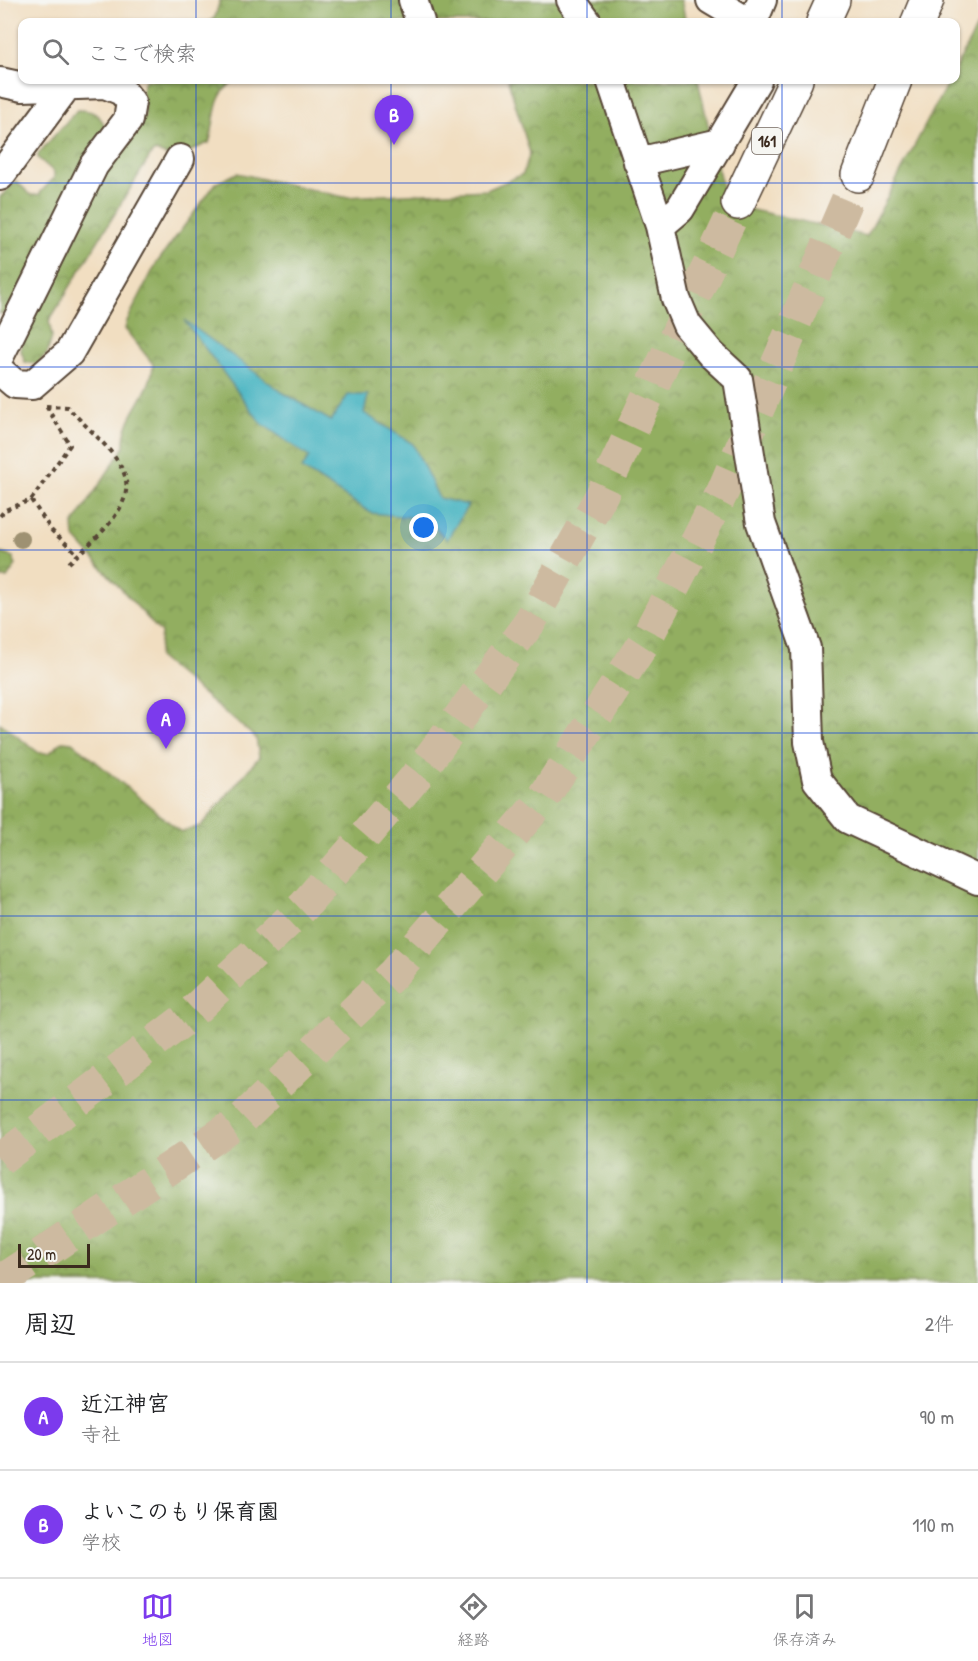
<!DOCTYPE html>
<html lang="ja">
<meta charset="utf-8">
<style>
body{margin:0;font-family:"Patrick Hand","Klee One",sans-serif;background:#f2f2f2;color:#202124}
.scale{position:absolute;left:18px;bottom:15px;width:72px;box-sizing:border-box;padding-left:6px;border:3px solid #3b2a1e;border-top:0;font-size:16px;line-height:21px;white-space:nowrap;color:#3b2a1e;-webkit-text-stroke:4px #f6f6f2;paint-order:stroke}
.you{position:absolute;left:424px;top:528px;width:21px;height:21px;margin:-15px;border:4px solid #fff;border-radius:50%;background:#1a73e8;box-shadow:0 0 0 9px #1a73e833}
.badge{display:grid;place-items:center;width:39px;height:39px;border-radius:50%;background:#7c3aed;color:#fff;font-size:20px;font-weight:700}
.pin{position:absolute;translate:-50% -50px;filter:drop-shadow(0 2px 3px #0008)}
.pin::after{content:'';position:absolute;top:32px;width:21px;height:18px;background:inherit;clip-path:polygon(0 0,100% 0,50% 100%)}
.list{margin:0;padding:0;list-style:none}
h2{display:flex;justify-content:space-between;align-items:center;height:78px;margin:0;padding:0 24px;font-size:26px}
h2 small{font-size:20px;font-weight:400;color:#757577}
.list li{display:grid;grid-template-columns:39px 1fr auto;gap:18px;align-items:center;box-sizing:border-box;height:108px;padding:0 24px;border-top:2px solid #e0e0e0}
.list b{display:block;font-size:22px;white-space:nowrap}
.list p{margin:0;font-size:20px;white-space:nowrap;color:#757577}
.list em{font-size:20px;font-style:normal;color:#757577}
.icon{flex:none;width:33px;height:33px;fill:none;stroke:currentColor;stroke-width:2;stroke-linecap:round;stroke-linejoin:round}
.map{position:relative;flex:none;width:978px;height:1283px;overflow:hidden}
.search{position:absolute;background:#fff;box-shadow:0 2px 4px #0004;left:18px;right:18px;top:18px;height:66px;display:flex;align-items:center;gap:15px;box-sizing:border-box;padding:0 21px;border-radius:12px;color:#757577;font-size:22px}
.sheet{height:294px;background:#fff}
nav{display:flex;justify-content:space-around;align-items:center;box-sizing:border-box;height:84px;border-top:2px solid #e0e0e0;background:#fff;font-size:16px;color:#757577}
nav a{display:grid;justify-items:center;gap:3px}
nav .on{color:#7c3aed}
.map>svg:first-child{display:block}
</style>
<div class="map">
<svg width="978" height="1283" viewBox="0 0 978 1283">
<defs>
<pattern id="forest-crowns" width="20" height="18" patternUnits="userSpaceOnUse" patternTransform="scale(1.5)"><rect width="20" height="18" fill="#92ae60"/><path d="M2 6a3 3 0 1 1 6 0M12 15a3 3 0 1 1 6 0" fill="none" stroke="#788e4f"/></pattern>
</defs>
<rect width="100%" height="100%" fill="#f6f6f2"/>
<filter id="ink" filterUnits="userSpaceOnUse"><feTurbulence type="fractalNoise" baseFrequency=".0167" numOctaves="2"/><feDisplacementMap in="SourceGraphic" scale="12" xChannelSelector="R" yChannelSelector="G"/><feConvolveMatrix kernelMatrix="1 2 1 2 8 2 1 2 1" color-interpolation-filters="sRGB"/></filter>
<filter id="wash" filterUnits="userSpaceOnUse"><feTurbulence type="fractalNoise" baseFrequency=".008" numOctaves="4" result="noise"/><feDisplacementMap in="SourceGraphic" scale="24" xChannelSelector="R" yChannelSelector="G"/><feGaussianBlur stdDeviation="1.35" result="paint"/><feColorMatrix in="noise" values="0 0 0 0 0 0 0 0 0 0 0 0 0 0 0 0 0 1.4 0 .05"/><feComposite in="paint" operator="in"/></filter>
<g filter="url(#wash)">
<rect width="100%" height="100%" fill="#f1dec1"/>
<path fill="url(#forest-crowns)" stroke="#666c3f" stroke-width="1.5" d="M220,0l24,2 11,-2h426l5,22h-477l6,-5z
M978,25v1258h-978v-560l39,30h10l14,-12 9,1 109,90 20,-6 58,-69 -3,-19 -98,-81 3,-24 -87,-96 -1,-12 51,-78c-2,-32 28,-51 29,-83l-28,-35 2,-8 29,-57 60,-81 21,-10 107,24 143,-7 36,-16 7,-21 -22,-73h190l28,124 141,32 82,-156h7v-13z
M145,80h91c-25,15 -19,38 -27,63 -24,8 -29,21 -53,8l-4,2 -103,168 3,16 -5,17 -10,10 -12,-2 -4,-11 2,-12 83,-173 34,-39 5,-12 -3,-24z
M77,110c14,0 22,3 28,16l-95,185 -10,3v-117l16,-16 15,14h7l16,-17v-6l-16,-14v-4z
M0,553l13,4 3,8 -9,13h-7z"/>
<path fill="#45b3c1" stroke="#406e70" stroke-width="1.5" d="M184,320l98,72 49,29 17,-26h20l-4,18 49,31 26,54 29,7 -21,35 -19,-21 -57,-6 -69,-44 7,-12 -48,-34z"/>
</g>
<g filter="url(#ink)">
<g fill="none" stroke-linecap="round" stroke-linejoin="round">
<path stroke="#cdbaa0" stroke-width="33" stroke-dasharray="33 16" stroke-linecap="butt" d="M0,1160l185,-141 119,-113 110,-127 116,-157 71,-126 137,-293
M0,1282l240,-161 153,-147 149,-174 104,-161 77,-148 135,-316"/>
<defs>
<path id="minor" d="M413,0l7,22
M571,0l16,22
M711,0l37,22
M753,22l9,-22
M611,80l49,146 16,73 11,26 24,29 27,25 23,144 45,125 3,94 8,38 31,39 130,61
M0,82l23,5 82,-3 17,7 9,11 -3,18 -34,45 -94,190
M638,162l82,-19
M0,176l66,-89
M660,226l20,-17 77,-129
M0,371l15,13 17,1 37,-32 111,-194"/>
<path id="highway" d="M823,22l10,-22
M918,22l9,-22
M858,175l37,-95
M738,203l58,-123"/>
</defs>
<use href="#minor" stroke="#564536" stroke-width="32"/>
<use href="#highway" stroke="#564536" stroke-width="36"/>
<path stroke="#564536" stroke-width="4" stroke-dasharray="4.5 4.5" stroke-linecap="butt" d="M46,406l22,1c17,20 44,40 55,64 17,36 -34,72 -56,94
M31,500l21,31 26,23
M0,516l5,-6 26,-10 39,-55 -24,-39"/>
<use href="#minor" stroke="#fff" stroke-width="28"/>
<use href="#highway" stroke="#fff" stroke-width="33"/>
</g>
<circle fill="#9e9172" cx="21" cy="539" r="9"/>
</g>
<path fill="none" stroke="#1d4ed8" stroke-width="1.5" stroke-opacity="0.55" d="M196,0v22M391,0v22M587,0v22M782,0v22M196,80v1203M391,80v1203M587,80v1203M782,80v1203M0,183h978M0,367h978M0,550h978M0,733h978M0,916h978M0,1100h978"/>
<g text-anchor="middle" stroke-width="6" stroke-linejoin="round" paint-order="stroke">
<rect fill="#f6f6f2" stroke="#73675e" stroke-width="1.5" x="752" y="128" width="30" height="26" rx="4.5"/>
<g font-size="16" font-weight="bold" fill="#3b2a1e">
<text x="767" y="147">161</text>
</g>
</g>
</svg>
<div class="scale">20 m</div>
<div class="you"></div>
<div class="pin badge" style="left:166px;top:749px">A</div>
<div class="pin badge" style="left:394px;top:145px">B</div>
<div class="search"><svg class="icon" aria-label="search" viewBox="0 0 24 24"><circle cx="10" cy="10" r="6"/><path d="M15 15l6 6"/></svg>ここで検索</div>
</div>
<section class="sheet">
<h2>周辺<small>2件</small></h2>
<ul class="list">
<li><span class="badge">A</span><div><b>近江神宮</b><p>寺社</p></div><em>90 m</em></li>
<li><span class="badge">B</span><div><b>よいこのもり保育園</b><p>学校</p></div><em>110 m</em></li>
</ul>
</section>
<nav>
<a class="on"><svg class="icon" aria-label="map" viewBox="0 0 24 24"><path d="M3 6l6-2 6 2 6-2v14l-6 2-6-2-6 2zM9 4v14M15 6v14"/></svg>地図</a>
<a><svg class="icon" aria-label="directions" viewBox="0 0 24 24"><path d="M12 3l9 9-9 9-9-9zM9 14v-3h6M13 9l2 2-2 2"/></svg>経路</a>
<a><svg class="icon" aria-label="saved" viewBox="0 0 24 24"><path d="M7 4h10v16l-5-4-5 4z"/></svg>保存済み</a>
</nav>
